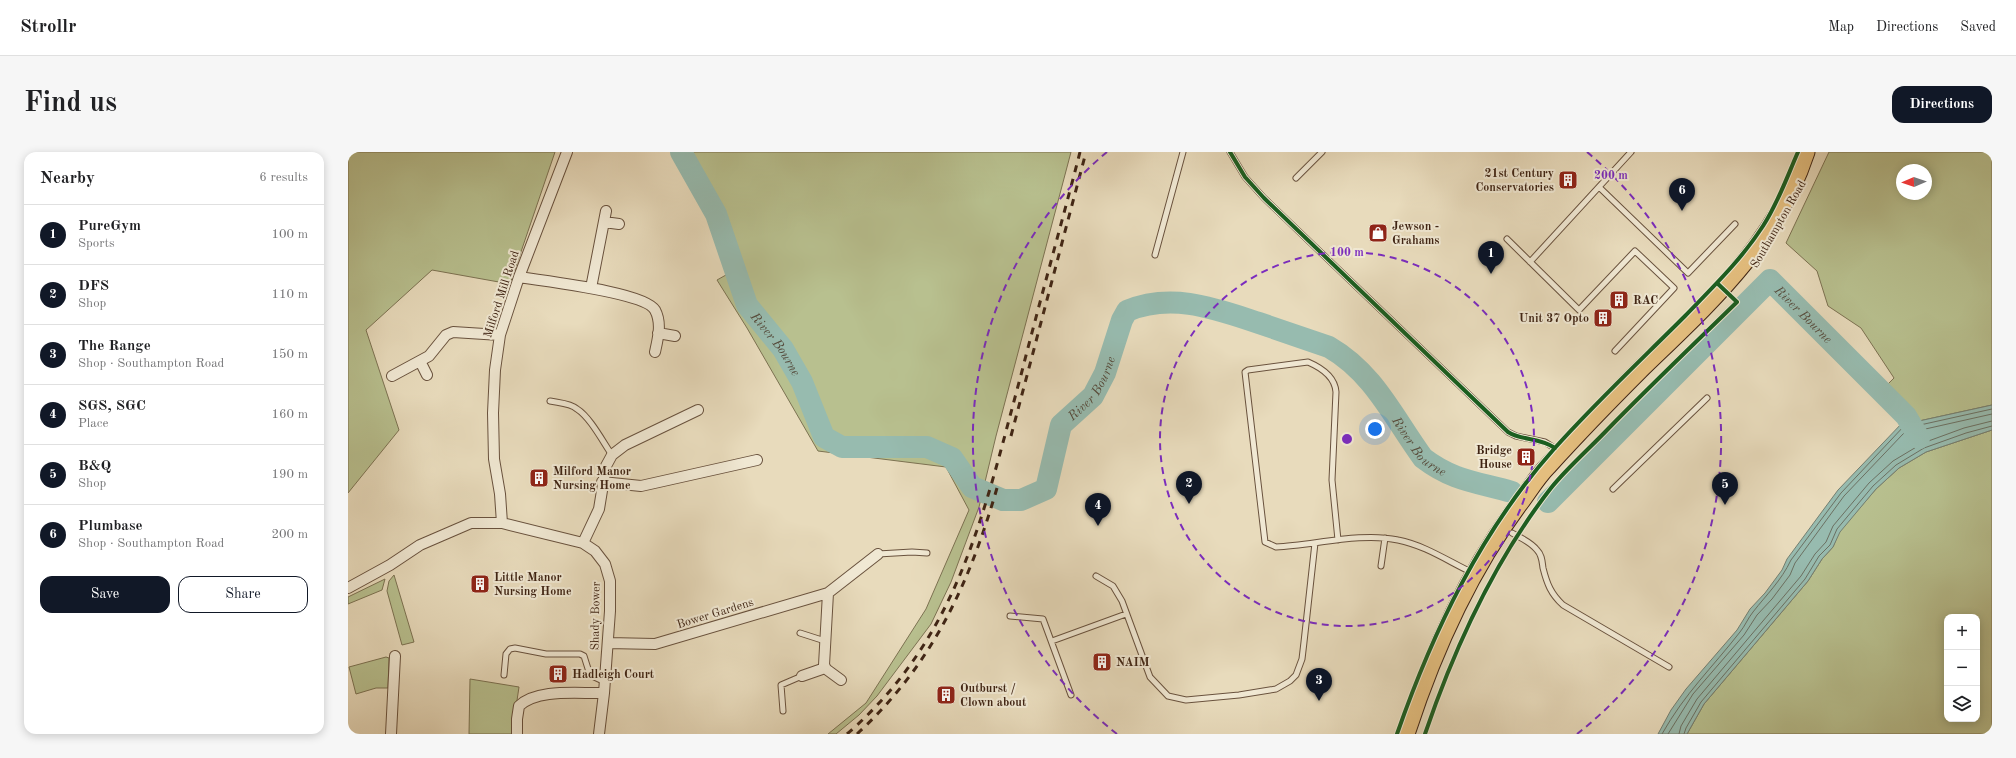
<!DOCTYPE html>
<meta charset="utf-8">
<style>
body{margin:0;font-family:"Old Standard TT",serif;background:#f6f6f6;color:#202124}
.controls{position:absolute;right:12px;bottom:12px;display:grid;overflow:hidden;border-radius:8px;box-shadow:0 2px 10px #0003}
.controls button{width:36px;height:36px;display:grid;place-items:center;padding:0;border:0;border-bottom:1px solid #e0e0e0;background:#fff;color:#202124;font:20px sans-serif}
.compass{position:absolute;left:1548px;top:12px;width:36px;height:36px;border-radius:50%;background:#fff;box-shadow:0 2px 10px #0003;rotate:268deg}
.you{position:absolute;left:1027px;top:277px;width:14px;height:14px;margin:-10px;border:3px solid #fff;border-radius:50%;background:#1a73e8;box-shadow:0 0 0 6px #1a73e833}
.badge{display:grid;place-items:center;width:26px;height:26px;border-radius:50%;background:#111827;color:#fff;font-size:13px;font-weight:700}
.pin{position:absolute;translate:-50% -33px;filter:drop-shadow(0 1px 2px #0008)}
.pin::after{content:'';position:absolute;top:21px;width:14px;height:12px;background:inherit;clip-path:polygon(0 0,100% 0,50% 100%)}
.list{margin:0;padding:0;list-style:none}
h2{display:flex;justify-content:space-between;align-items:center;height:52px;margin:0;padding:0 16px;font-size:17px}
h2 small{font-size:13px;font-weight:400;color:#757577}
.list li{display:grid;grid-template-columns:26px 1fr auto;gap:12px;align-items:center;box-sizing:border-box;height:60px;padding:0 16px;border-top:1px solid #e0e0e0}
.list b{display:block;font-size:15px;white-space:nowrap}
.list p{margin:0;font-size:13px;white-space:nowrap;color:#757577}
.list em{font-size:13px;font-style:normal;color:#757577}
.actions{display:flex;gap:8px;padding:12px 16px}
.actions a{flex:1;padding:9px 0;border:1px solid #111827;border-radius:12px;text-align:center;font-size:14px;color:#111827}
.actions .main{background:#111827;color:#fff}
.icon{flex:none;width:22px;height:22px;fill:none;stroke:currentColor;stroke-width:2;stroke-linecap:round;stroke-linejoin:round}
.map{position:relative;flex:none;width:1644px;height:582px;overflow:hidden;border-radius:12px}
header{display:flex;align-items:center;gap:24px;box-sizing:border-box;height:56px;padding:0 20px;background:#fff;border-bottom:1px solid #e0e0e0}
header strong{font-size:19px}
nav{display:flex;gap:22px;margin-inline-start:auto;font-size:14px}
.intro{display:flex;align-items:center;justify-content:space-between;box-sizing:border-box;height:96px;padding:0 24px}
h1{margin:0;font-size:28px}
.button{padding:10px 18px;border-radius:12px;background:#111827;color:#fff;font-size:14px;font-weight:700}
main{display:flex;gap:24px;padding:0 24px}
aside{flex:1;background:#fff;border-radius:12px;box-shadow:0 2px 10px #0003}
.map>svg:first-child{display:block}
</style>
<header>
<strong>Strollr</strong>
<nav><a>Map</a><a>Directions</a><a>Saved</a></nav>
</header>
<div class="intro"><h1>Find us</h1><a class="button">Directions</a></div>
<main>
<aside>
<h2>Nearby<small>6 results</small></h2>
<ul class="list">
<li><span class="badge">1</span><div><b>PureGym</b><p>Sports</p></div><em>100 m</em></li>
<li><span class="badge">2</span><div><b>DFS</b><p>Shop</p></div><em>110 m</em></li>
<li><span class="badge">3</span><div><b>The Range</b><p>Shop · Southampton Road</p></div><em>150 m</em></li>
<li><span class="badge">4</span><div><b>SGS, SGC</b><p>Place</p></div><em>160 m</em></li>
<li><span class="badge">5</span><div><b>B&amp;Q</b><p>Shop</p></div><em>190 m</em></li>
<li><span class="badge">6</span><div><b>Plumbase</b><p>Shop · Southampton Road</p></div><em>200 m</em></li>
</ul>
<div class="actions"><a class="main">Save</a><a>Share</a></div>
</aside>
<div class="map">
<svg width="1644" height="582" viewBox="0 0 1644 582">
<rect width="100%" height="100%" fill="#e8dbbc"/>
<filter id="stains"><feTurbulence type="fractalNoise" baseFrequency=".005" numOctaves="4"/><feColorMatrix values="0 0 0 0 .2 0 0 0 0 .09 0 0 0 0 .02 0 0 0 .5 -.17"/></filter>
<radialGradient id="worn" r=".72"><stop offset=".6" stop-color="#630" stop-opacity="0"/><stop offset="1" stop-color="#630" stop-opacity=".3"/></radialGradient>
<path fill="#b8c08f" stroke="#7c7252" fill-rule="evenodd" d="M0,0h207l-45,132 -78,-14 -66,60 33,100 -51,63z
M340,0h383l-75,284 -17,71 -28,75 -20,42 -54,72 -18,19 -23,19h-8l38,-31 60,-94 43,-99 -23,-43 -128,-16 -71,-123 -30,-48 25,-14 -35,-85z
M1481,0h163v253l-73,16 -5,-5 -10,5 -28,-25 18,-18 -33,-50 -33,-22 -11,-35 -31,-28zM1554,18h24v24h-24z
M1644,278v304h-305l17,-30 104,-123 14,-22 11,-12 6,-15 37,-43 23,-21 27,-16zM1599,465h30v102h-30z
M46,423l20,67 -12,3 -15,-54 2,-10z
M37,427l-3,11 -34,14v-7z
M38,505l3,1 -1,30h-12l-20,6 -7,-27z
M122,527l49,8 -7,47h-43z"/>
<path fill="#97bbaf" stroke="#747f71" d="M1644,253v25l-66,22 -27,16 -23,21 -36,43 -7,15 -11,12 -14,22 -104,123 -17,30h-29l13,-24 15,-21 51,-59 13,-21 15,-16 17,-23 5,-11 51,-69 66,-69 10,-5 5,5z"/>
<g fill="none" stroke-linecap="round" stroke-linejoin="round">
<path stroke="#6b7062" stroke-width="1" d="M1314,582c23,-41 50,-66 78,-102 5,-6 8,-14 13,-20 14,-18 28,-31 38,-52l50,-67 65,-69 7,-3 7,4 72,-16
M1320,582l25,-40 51,-59 13,-20 15,-16 18,-24 5,-12 49,-67 59,-62 8,-7 10,3 71,-16
M1331,582l2,-8 16,-27 104,-123 14,-22 11,-12 7,-16 36,-43 24,-22 30,-18 41,-15 28,-7
M1336,582l2,-6 15,-26 104,-123 14,-23 11,-11 7,-16 36,-43 23,-21 28,-17 42,-15 26,-7"/>
<g stroke="#97bbaf" stroke-width="22">
<path id="s1" d="M333,0l35,62 31,91 36,44 19,33 22,55 18,10h85l25,11 20,29 31,13h18l25,-11 15,-64 32,-29 12,-23 17,-53 5,-9c45,-19 89,-2 132,12 23,8 46,16 70,24 45,26 64,70 94,111 30,23 54,24 89,34"/>
<path id="s2" d="M1200,350l222,-222 136,136 13,22"/>
</g>
<defs>
<path id="service" d="M882,0l15,25 19,21 244,234 8,4 29,6 14,9
M948,26l26,-26
M1251,35l89,86 47,-49
M1159,87l72,71 56,-59 39,37 -59,63
M807,103l28,-103
M1182,110l101,-110
M202,249c9,2 20,2 27,8 13,8 26,33 35,46
M1265,337l94,-91
M1164,381c9,5 19,9 25,17 5,5 5,11 6,18 4,16 8,26 20,37l106,62
M990,388l-6,-60 4,-88c-1,-15 -14,-24 -28,-30l-60,8 -3,2 20,170 11,5c39,-2 85,-15 122,-7 26,5 50,21 73,32
M530,402l34,-2 15,1
M1033,414l4,-28
M748,424l17,10 9,15 28,76 18,19 18,4 53,-5 37,-6 14,-8 6,-6 6,-16 2,-17 11,-99
M662,464l33,3 28,76
M452,481l25,8
M704,489l74,-27
M156,523l2,-21 4,-5 5,-1 31,6h34l4,2 6,19 15,7
M435,559l-2,-26 21,-9"/>
<path id="minor" d="M256,70l15,2
M171,125c23,4 126,15 136,33 7,13 3,28 0,42
M243,136l15,-77
M310,181l17,3
M72,209l7,14
M44,224l37,-20 17,-21 7,-3 47,3
M254,330l39,4 116,-26
M154,371l-2,-29 -6,-35 -1,-46 2,-43 5,-35 19,-58 48,-125
M235,391l16,-34 7,-43 6,-11 13,-10 73,-35
M0,436l42,-23 30,-20 51,-22h31l81,20 12,8 10,13 5,17v30l-6,82 -5,41
M480,441l-4,72 2,4 15,11
M260,491l47,1 173,-51 50,-39
M454,524l23,-8
M43,582l4,-78
M169,582v-15l2,-13c19,-18 60,-12 85,-13"/>
<path id="trunk" d="M1058,582c27,-83 63,-164 116,-234 8,-11 16,-24 26,-34 30,-33 61,-65 92,-96 68,-66 135,-124 166,-218"/>
</defs>
<use href="#service" stroke="#69523e" stroke-width="7"/>
<use href="#minor" stroke="#69523e" stroke-width="12"/>
<use href="#trunk" stroke="#3f2414" stroke-width="19"/>
<use href="#service" stroke="#f0e8d3" stroke-width="5"/>
<use href="#minor" stroke="#f0e8d3" stroke-width="10"/>
<use href="#trunk" stroke="#e4be7e" stroke-width="17"/>
<path stroke="#3f2414" stroke-width="3" stroke-dasharray="7 7" stroke-linecap="butt" d="M663,284l75,-284
M499,582c113,-98 137,-223 174,-359 19,-75 40,-149 59,-223
M509,582c75,-69 112,-149 140,-246"/>
<defs>
<path id="cycleway" d="M882,0l15,25 19,21 244,234c14,9 31,5 47,16
M1049,582c36,-103 84,-203 157,-285 41,-46 87,-89 131,-133 28,-29 56,-56 78,-90 15,-23 24,-49 35,-74
M1077,582c30,-88 69,-173 126,-246 16,-20 39,-40 57,-59 42,-43 86,-85 129,-127l-20,-19"/>
</defs>
<use href="#cycleway" stroke="#f0e8d3" stroke-width="6"/>
<use href="#cycleway" stroke="#1b5e20" stroke-width="4"/>
</g>
<g fill="none" stroke="#7b2cbf" stroke-width="2" stroke-dasharray="7 5">
<circle cx="999" cy="287" r="187"/>
<path d="M769 582A374 374 0 0 1 759 0M1239 0A374 374 0 0 1 1229 582"/>
</g>
<defs>
<symbol id="building-square" viewBox="-11 -11 22 22"><rect x="-9" y="-9" width="18" height="18" rx="4" fill="#8f2418" stroke="#f0e8d3"/><path d="M-4-6H4V6H1V3H-1V6H-4ZM-2.5-4.3h1.7v1.8h-1.7ZM.8-4.3h1.7v1.8H.8ZM-2.5-1h1.7V.8h-1.7ZM.8-1h1.7V.8H.8Z" fill="#fff"/></symbol>
<symbol id="shop-square" viewBox="-11 -11 22 22"><rect x="-9" y="-9" width="18" height="18" rx="4" fill="#8f2418" stroke="#f0e8d3"/><path d="M-5-2.5h2.3a2.7 3.5 0 0 1 5.4 0H5L5.5 6h-11ZM-1.5-2.5h3a1.5 2.3 0 0 0-3 0Z" fill="#fff"/></symbol>
</defs>
<g fill-rule="evenodd">
<use href="#building-square" x="1209" y="17" width="22" height="22"/>
<use href="#shop-square" x="1019" y="70" width="22" height="22"/>
<use href="#building-square" x="1260" y="137" width="22" height="22"/>
<use href="#building-square" x="1244" y="155" width="22" height="22"/>
<use href="#building-square" x="1167" y="294" width="22" height="22"/>
<use href="#building-square" x="180" y="315" width="22" height="22"/>
<use href="#building-square" x="121" y="421" width="22" height="22"/>
<use href="#building-square" x="743" y="499" width="22" height="22"/>
<use href="#building-square" x="199" y="511" width="22" height="22"/>
<use href="#building-square" x="587" y="532" width="22" height="22"/>
</g>
<g text-anchor="middle" stroke-width="4" stroke-linejoin="round" paint-order="stroke">
<g font-size="12" font-weight="bold" fill="#3f2414" stroke="#f0e8d3" text-anchor="start">
<text x="1206" y="25" text-anchor="end">21st Century<tspan x="1206" dy="14">Conservatories</tspan></text>
<text x="1044" y="78">Jewson -<tspan x="1044" dy="14">Grahams</tspan></text>
<text x="1285" y="152">RAC</text>
<text x="1241" y="170" text-anchor="end">Unit 37 Opto</text>
<text x="1164" y="302" text-anchor="end">Bridge<tspan x="1164" dy="14">House</tspan></text>
<text x="205" y="323">Milford Manor<tspan x="205" dy="14">Nursing Home</tspan></text>
<text x="146" y="429">Little Manor<tspan x="146" dy="14">Nursing Home</tspan></text>
<text x="768" y="514">NAIM</text>
<text x="224" y="526">Hadleigh Court</text>
<text x="612" y="540">Outburst /<tspan x="612" dy="14">Clown about</tspan></text>
</g>
<g font-size="12" fill="#3f2414" stroke="#f0e8d3">
<text transform="translate(1430 72) rotate(-60)" y="4">Southampton Road</text>
<text transform="translate(153 142) rotate(-72)" y="4">Milford Mill Road</text>
<text transform="translate(367 461) rotate(-17)" y="4">Bower Gardens</text>
<text transform="translate(247 464) rotate(-89)" y="4">Shady Bower</text>
</g>
<g font-size="13" font-style="italic" fill="#554a3b" stroke="#f0e8d3">
<text dy="5" stroke="none"><textPath href="#s2" startOffset="362">River Bourne</textPath></text>
<text dy="5" stroke="none"><textPath href="#s1" startOffset="216">River Bourne</textPath></text>
<text dy="5" stroke="none"><textPath href="#s1" startOffset="683">River Bourne</textPath></text>
<text dy="5" stroke="none"><textPath href="#s1" startOffset="1115">River Bourne</textPath></text>
</g>
</g>
<circle cx="999" cy="287" r="6" fill="#7b2cbf" stroke="#f0e8d3" stroke-width="2"/>
<g font-size="12" text-anchor="middle" font-weight="bold" fill="#7b2cbf" stroke="#f0e8d3" stroke-width="4" stroke-linejoin="round" paint-order="stroke">
<text x="1263" y="27">200 m</text>
<text x="999" y="104">100 m</text>
</g>
<rect width="100%" height="100%" filter="url(#stains)"/>
<rect width="100%" height="100%" fill="url(#worn)"/>
</svg>
<div class="controls">
<button>+</button>
<button>−</button>
<button><svg class="icon" aria-label="layers" viewBox="0 0 24 24"><path d="M12 4l9 5-9 5-9-5zM3 14l9 5 9-5"/></svg></button>
</div>
<svg class="compass" viewBox="-18 -18 36 36"><path d="M0-13l5 13h-10z" fill="#e53935"/><path d="M0 13l5-13h-10z" fill="#757577"/></svg>
<div class="you"></div>
<div class="pin badge" style="left:1143px;top:122px">1</div>
<div class="pin badge" style="left:841px;top:352px">2</div>
<div class="pin badge" style="left:971px;top:549px">3</div>
<div class="pin badge" style="left:750px;top:374px">4</div>
<div class="pin badge" style="left:1377px;top:353px">5</div>
<div class="pin badge" style="left:1334px;top:59px">6</div>
</div>
</main>
